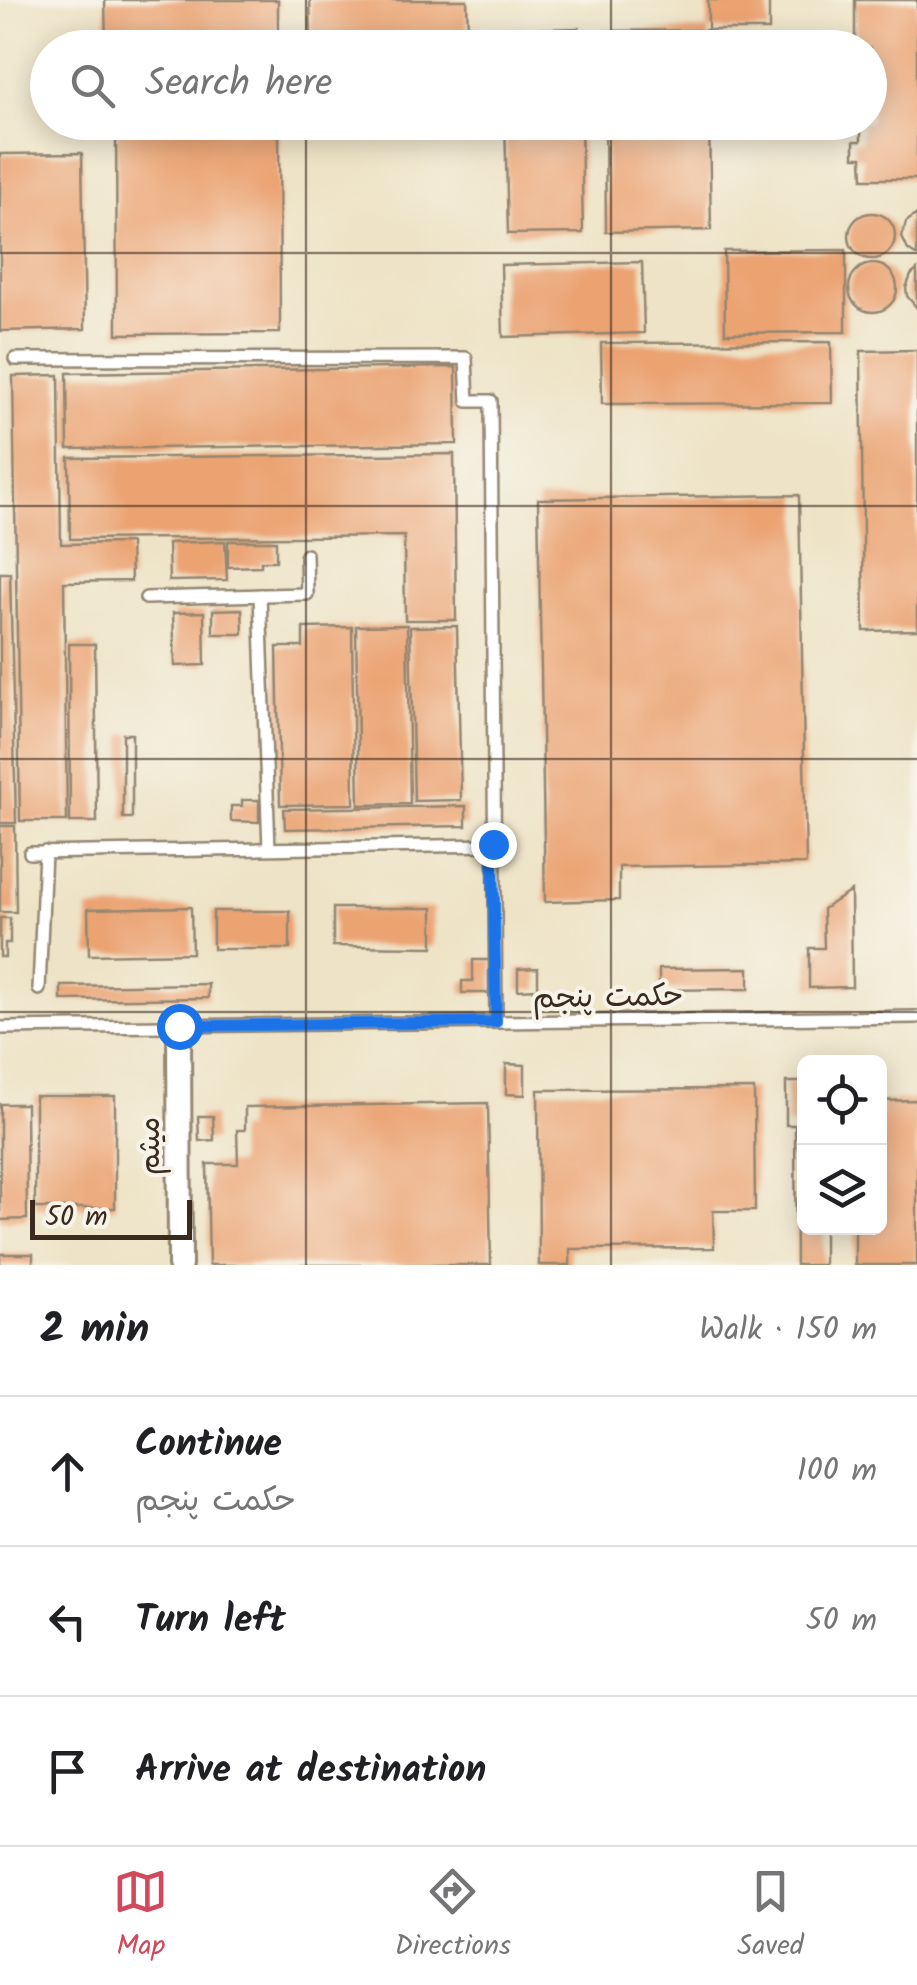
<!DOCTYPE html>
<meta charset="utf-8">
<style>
body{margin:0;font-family:Kalam,"Playpen Sans Arabic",sans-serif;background:#f6f6f6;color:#202124}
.controls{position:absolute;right:30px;bottom:30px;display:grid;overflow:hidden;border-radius:15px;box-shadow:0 5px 25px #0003}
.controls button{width:90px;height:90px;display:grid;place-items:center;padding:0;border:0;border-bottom:2px solid #e0e0e0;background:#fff;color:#202124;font:50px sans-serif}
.scale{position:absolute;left:30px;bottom:25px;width:162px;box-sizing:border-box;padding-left:10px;border:5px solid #3b2a1e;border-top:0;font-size:28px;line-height:35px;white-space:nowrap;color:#3b2a1e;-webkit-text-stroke:8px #f7f3e8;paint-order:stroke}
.stop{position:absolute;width:30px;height:30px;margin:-22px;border:8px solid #1a73e8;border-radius:50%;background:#fff}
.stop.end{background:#1a73e8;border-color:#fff;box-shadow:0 2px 10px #0008}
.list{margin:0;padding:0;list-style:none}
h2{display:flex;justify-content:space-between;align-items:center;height:130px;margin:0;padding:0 40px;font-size:42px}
h2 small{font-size:32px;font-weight:400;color:#757577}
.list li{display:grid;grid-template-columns:65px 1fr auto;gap:30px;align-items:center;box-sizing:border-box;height:150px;padding:0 40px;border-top:2px solid #e0e0e0}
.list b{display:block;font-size:38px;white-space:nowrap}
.list p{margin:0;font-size:32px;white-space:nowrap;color:#757577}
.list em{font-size:32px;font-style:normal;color:#757577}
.icon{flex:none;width:55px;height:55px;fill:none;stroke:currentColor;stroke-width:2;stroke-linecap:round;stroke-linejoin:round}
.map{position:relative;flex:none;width:917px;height:1265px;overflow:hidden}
.search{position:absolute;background:#fff;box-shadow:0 5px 25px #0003;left:30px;right:30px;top:30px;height:110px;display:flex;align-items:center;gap:25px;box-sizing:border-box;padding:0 35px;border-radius:55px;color:#757577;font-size:38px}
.sheet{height:580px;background:#fff}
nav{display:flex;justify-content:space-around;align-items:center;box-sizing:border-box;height:140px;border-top:2px solid #e0e0e0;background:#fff;font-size:28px;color:#757577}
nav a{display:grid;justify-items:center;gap:5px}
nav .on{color:#d1495b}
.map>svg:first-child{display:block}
</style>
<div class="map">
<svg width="917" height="1265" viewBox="0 0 917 1265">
<rect width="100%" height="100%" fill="#f7f3e8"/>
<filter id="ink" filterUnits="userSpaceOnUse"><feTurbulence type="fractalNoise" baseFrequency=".01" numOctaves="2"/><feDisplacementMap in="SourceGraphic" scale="20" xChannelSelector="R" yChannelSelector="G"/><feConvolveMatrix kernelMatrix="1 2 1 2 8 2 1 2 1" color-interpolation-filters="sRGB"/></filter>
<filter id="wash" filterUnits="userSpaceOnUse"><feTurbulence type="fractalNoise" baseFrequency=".0048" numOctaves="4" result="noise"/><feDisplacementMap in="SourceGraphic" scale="40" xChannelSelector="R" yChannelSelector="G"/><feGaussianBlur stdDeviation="2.25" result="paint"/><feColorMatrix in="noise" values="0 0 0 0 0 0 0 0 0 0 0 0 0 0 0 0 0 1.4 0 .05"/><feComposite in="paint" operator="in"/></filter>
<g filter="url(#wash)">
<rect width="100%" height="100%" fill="#eee3c6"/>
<g id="blocks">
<path fill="#eba372" d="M105,0h173v48h-172z
M310,0h157l1,36 -157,3z
M708,0h61v30h-61z
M855,0h62v179h-54l-1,-22h-8v-16h7v-19h9v-74h-15z
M579,28v20h-76v-18z
M708,30l1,18h-105v-17z
M116,122h163l1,211 -163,1z
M505,122h76l2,111 -75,1z
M605,122h104l2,108 -105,2z
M82,153l3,176 -85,2v-177z
M849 236a23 23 0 1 1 46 0a23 23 0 1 1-46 0Z
M917,214v42l-9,-6 -6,-13 4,-15z
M846,250v82l-121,1 -1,-82z
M642,262l2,71 -141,4 -2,-72z
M849 288a24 24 0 1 1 48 0a24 24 0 1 1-48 0Z
M917,270v38l-10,-12 -1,-8 5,-13z
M831,342l1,61 -230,1 -1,-61z
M917,350v280l-53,1 -3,-280z
M456,367l1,77 -389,5 -1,-76z
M59,375l2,169 69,-1 1,38 -67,1 3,239h-47l-7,-445z
M454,454l2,166h-51l-1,-84 -334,3 -1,-81z
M799,495l7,369 -187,3v33l-74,2 -7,-403z
M225,541l2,39 -58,1 -1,-38z
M228,541h48v20h-15v5l-33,1z
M0,573h10l6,250h-16z
M242,609l1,25h-30v-24z
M204,612l1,53 -30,1 -2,-53z
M407,625l3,179 -51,1 -3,-179z
M457,626l4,174 -47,1 -4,-174z
M352,627l2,177 -74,1 -3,-158h26v-19z
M69,644h26l2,178h-27z
M123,734h9v84h-9z
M242,800h17v22l-28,-1v-15h11z
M466,806v20l-181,3 -1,-20z
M0,826h15l1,86h-16z
M851,891l1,96 -43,1v-40h15l-1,-39z
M191,907l1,46 -103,2 -1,-46z
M333,908h100v39l-100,-1z
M213,911h77v38h-77z
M0,918h10v25h-5v14h-5z
M473,960h20v33h-31v-12h11z
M538,968v21l-20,1v-21z
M749,968v21l-90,1v-21z
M208,984v14l-147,2v-14z
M506,1064l19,1v30l-19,-1z
M786,1082h18v146h20v37h-28l-1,-140h-9z
M754,1089l1,122h-42l1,37 -144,1v16h-31l-1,-175z
M35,1096h80v112h-80z
M917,1100v165h-62v-37h25v-127z
M488,1103l3,162h-282l-2,-101h31l-1,-34h8v-23z
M0,1104h26l1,115 -27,1z
M198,1116h15l1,24 -15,1z
M0,1254h33v11h-33z"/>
</g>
</g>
<g filter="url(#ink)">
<use href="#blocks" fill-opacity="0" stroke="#948672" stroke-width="2.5"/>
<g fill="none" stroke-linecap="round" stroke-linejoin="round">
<defs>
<path id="service" d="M15,359l451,-1 2,43h23l5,621
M260,595l9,254
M146,598l161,-4 -1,-39
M30,853l463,-8
M39,989l6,-137
M0,1028l917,-11"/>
<path id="minor" d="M179,1026l1,239"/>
</defs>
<use href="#service" stroke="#948672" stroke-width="16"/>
<use href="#minor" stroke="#948672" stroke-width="28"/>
<use href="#service" stroke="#fff" stroke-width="11"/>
<use href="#minor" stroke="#fff" stroke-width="22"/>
</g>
</g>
<g fill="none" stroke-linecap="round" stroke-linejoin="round" filter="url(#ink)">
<path stroke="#1a73e8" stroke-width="12" d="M179,1026l317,-4 -3,-178"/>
</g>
<path fill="none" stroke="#3b2a1e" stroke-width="2.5" stroke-opacity="0.55" d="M306,0v48M611,0v48M306,122v1143M611,122v1143M0,253h917M0,506h917M0,759h917M0,1012h917"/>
<g text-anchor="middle" stroke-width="8" stroke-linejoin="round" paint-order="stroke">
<g font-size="30" fill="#3b2a1e" stroke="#f7f3e8">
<text transform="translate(608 996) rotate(-1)" y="10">حکمت پنجم</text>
<text transform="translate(149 1146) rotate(-90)" y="10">میثم</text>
</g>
</g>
</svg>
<div class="controls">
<button><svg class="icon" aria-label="locate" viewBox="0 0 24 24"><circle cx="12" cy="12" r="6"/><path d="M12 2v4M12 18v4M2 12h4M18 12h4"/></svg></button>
<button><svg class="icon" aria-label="layers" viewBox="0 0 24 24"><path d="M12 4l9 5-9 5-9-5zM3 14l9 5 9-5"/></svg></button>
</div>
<div class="scale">50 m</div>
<div class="stop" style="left:179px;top:1026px"></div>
<div class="stop end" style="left:493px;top:844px"></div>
<div class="search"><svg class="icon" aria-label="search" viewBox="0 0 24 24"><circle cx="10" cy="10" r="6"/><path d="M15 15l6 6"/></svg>Search here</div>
</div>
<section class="sheet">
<h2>2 min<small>Walk · 150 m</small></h2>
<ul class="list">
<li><svg class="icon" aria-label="ahead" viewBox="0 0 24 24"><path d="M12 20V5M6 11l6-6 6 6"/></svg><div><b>Continue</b><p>حکمت پنجم</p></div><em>100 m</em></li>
<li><svg class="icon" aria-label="left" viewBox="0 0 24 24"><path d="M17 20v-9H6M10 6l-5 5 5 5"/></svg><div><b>Turn left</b></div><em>50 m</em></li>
<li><svg class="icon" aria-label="arrive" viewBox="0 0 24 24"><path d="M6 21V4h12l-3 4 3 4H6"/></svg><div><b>Arrive at destination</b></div></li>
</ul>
</section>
<nav>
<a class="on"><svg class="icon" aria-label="map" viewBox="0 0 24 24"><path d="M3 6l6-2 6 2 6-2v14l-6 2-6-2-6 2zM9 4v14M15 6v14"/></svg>Map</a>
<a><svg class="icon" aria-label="directions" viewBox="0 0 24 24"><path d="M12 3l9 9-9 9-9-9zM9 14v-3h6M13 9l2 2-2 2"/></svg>Directions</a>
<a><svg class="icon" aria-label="saved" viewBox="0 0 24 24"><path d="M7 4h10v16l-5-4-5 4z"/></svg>Saved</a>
</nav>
